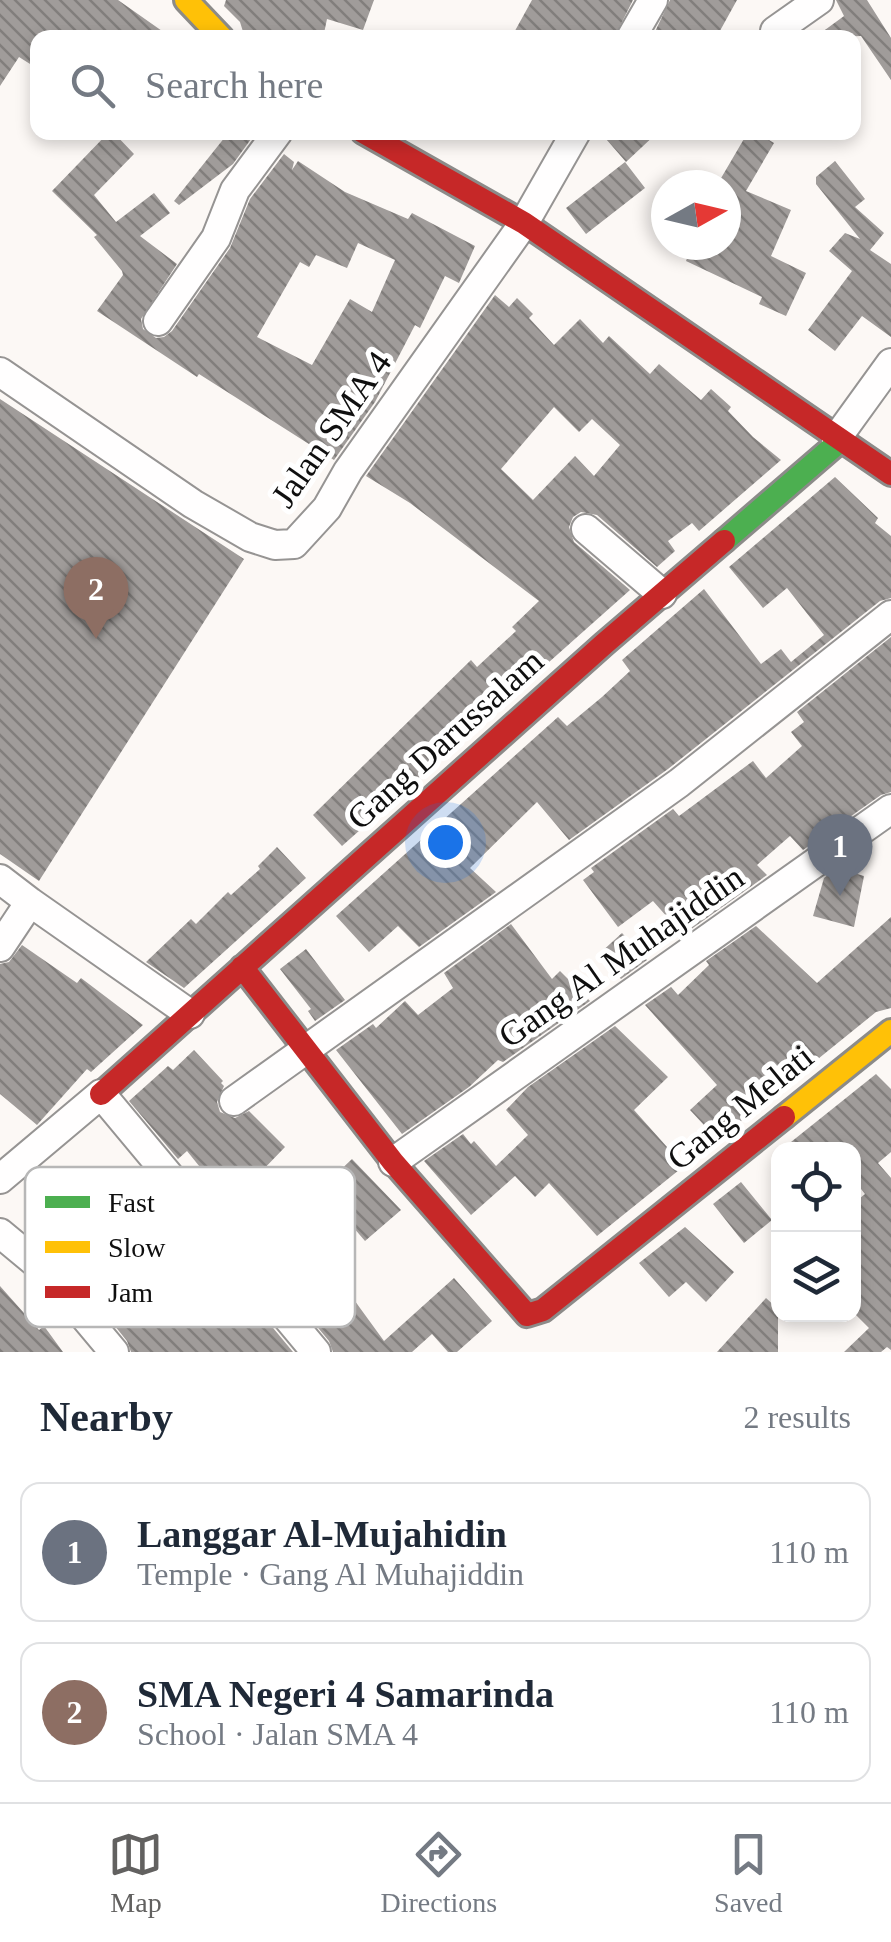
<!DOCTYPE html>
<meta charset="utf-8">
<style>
body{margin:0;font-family:"Times New Roman",serif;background:#f6f6f7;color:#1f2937}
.controls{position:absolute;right:30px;bottom:30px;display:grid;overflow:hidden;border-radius:20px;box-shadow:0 5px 15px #0003}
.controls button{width:90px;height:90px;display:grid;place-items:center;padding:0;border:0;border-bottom:2px solid #e0e1e3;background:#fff;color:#1f2937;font:50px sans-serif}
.compass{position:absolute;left:651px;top:170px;width:90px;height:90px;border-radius:50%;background:#fff;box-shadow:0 5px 15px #0003;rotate:82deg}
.you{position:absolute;left:445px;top:842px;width:35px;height:35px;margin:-25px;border:8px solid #fff;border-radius:50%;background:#1a73e8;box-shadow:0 0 0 15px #1a73e833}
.badge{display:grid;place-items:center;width:65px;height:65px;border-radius:50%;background:#626160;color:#fff;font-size:32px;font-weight:700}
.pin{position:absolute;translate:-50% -82px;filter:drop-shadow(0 2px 5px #0008)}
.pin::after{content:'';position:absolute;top:52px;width:35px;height:30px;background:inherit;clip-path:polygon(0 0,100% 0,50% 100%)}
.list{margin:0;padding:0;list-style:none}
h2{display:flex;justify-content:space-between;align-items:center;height:130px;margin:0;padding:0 40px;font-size:42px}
h2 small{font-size:32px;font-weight:400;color:#747a83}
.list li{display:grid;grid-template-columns:65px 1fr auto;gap:30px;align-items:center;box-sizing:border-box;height:140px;margin:0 20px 20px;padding:0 20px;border:2px solid #e0e1e3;border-radius:20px}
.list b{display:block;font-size:38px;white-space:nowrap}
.list p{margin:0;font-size:32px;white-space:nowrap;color:#747a83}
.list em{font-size:32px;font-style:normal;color:#747a83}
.icon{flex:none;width:55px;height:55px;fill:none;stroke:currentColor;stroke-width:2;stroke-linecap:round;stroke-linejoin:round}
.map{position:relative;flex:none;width:891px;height:1352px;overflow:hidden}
.search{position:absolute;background:#fff;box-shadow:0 5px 15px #0003;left:30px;right:30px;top:30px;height:110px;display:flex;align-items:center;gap:25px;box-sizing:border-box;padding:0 35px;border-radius:20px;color:#747a83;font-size:38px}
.sheet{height:450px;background:#fff}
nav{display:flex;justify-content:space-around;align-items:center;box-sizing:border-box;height:140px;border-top:2px solid #e0e1e3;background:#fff;font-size:28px;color:#747a83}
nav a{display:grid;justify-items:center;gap:5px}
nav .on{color:#626160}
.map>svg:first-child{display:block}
</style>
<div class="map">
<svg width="891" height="1352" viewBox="0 0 891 1352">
<defs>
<pattern id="building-back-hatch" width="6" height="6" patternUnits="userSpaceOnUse" patternTransform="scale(2.5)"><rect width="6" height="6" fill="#a09c9a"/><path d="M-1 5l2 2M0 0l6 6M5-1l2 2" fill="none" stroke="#817e7c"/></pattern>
</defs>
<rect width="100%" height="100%" fill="#fcf8f5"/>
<path fill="url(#building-back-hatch)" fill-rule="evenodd" d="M0,0h118l54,38h-134v31l-19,-12 -19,29z
M226,0h148l-11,30 -36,-11 -4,19h-78l-5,-16 -16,-16z
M532,0h101l-19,38h-103z
M670,0h67l-21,38h-64z
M836,0h31l24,38v42l-30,-44 -47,2 30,-22z
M109,132h4l21,22 -40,41 22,27 38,-29 16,20 -30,23 37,28 -36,55 2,10 13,9 8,-1 8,-6 58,-83 20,-49 34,-45 10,8 -2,8 6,-9 47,31 63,27 4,-6 63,33 -16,37 -14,-7 -25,52 -5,-3 -40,77 -41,58 -135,-86 -2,3 -100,-66 26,-36 -1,-4 -28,-34 3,-2 -45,-44zM358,243l37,17 -23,52 -22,-13 -38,66 -55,-28 43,-75 9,5 7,-12 31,13z
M229,132h27l-23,32 -54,41 -5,-4z
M600,132h58l-32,30z
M748,132h8l18,11 -28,48 45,19 -20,46 35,17 -20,43 -27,-12 3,-7 -76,-36 6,-16h34v-60h-9z
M835,161l30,38 -10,8 29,26 -14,17 21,14v73l-29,-21 -27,35 -27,-21 44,-59 -23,-20 16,-18 15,6 -44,-55v-7z
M625,162l20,26 -59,46 -20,-26z
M495,295l14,12 8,-9 16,16 -4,4 25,27 26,-26 23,24 6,-7 41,38 9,-10 42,36 10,-11 20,18 -3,4 25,26 28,23 -82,71 -7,-8 -24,18 7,10 -18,16 -60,-52 -16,-3 -8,5 -4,10 5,15 56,48 -288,256 -29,-31 158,-155 6,7 39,-36 -4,-4 27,-26 -129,-98 -44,-27zM554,407l25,25 13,-13 28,26 -26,31 -19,-20 -42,44 -32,-31z
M0,399l244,160 -205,322 -39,-27z
M835,477l43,41 -3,5 16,13v62l-11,3 -212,168 -99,71 -32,-38 -67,66 26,24 -77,55 -21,-21 -29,26 -33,-36 222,-199 9,9 35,-29 28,-26 -8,-11 82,-71 57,75 20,-15 10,13 33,-27 -37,-47 -24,20 -34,-41z
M891,637v155l-10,3 -78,55 -13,-14 -33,29 10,10 -84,60 -30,-34 -35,26 -35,-47 11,-8 -3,-4 82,-59 6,7 74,-55 13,17 36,-32 -11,-14 13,-10 -7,-10z
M277,847l29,31 -122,110 -38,-26 45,-43 5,5 32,-32 3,3 29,-26 -2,-3z
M837,868l27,8 -10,51 -41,-11 11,-38z
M891,917v91l-15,4 -158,128 -28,-30 27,-25 -72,-80 26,-18 7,8 31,-30 -3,-4 50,-35 61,57z
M511,924l41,55 8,-8 30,30 -87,61 -5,-2 -29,27 -67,47 -66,-84 37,-26 3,4 29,-27 13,14 35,-27 -9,-15z
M622,933l25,27 -26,19 -22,-25z
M22,945l55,38 4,-5 62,47 -52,47 -4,-3 -50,56 -37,-31v-130l9,-2z
M306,949l39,51 -30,21 -7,-10 3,-2 -31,-40z
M615,1026l53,51 -34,33 50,56 -87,70 -48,-53 -14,14 -20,-21 -44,39 -47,-54 39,-27 8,10 3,-3 22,25 32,-31 -22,-25 22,-23z
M194,1050l29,31 -2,2 3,3 -7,16 3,10 15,6 14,-7 36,36 -27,28 4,6 -2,2 30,35 62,-59 49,51 -36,31 -24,-28 -27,26 41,55 -3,3 32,44 70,-63 38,43 -35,31h-9l-16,-18 -20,18h-79l-4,-11 -126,-152 9,-7 -25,-31 -9,8 -49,-58 39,-35 5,4z
M876,1074l15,15v63l-13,11 13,15v172l-4,-3 -6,5h-37l25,-24 -15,-15v-110l11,-9 -11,-14v-30h-73z
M741,1182l31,38 -28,23 -31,-39z
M685,1227l49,45 -28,30 -20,-20 -17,15 -30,-34z
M220,1264l73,88h-162l-4,-11 -25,-31 48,-37 23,30z
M0,1286l39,44 5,-4 19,26h-63z
M766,1298l12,11v43h-61z"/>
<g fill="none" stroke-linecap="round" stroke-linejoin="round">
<defs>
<path id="street" d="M775,31l44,-31
M631,38l22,-38
M158,321l58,-83 19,-48 43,-58
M0,372l193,132 57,33 25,8 19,-1 33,-36 21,-37 176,-248 52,-91
M836,439l55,-76
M586,529l76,65
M0,879l30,23 -30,45
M30,902l160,112
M234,1101l445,-318 212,-168
M393,1162l498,-353
M0,1179l101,-85 215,258
M0,1233l47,39 67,80
M47,1272l118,-100"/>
<path id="fast" d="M724,541l116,-100"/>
<path id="slow" d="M186,0l36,38
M784,1117l107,-86"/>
<path id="jam" d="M363,132l161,91 367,251
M242,967l151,195 134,153 16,-5 241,-193
M101,1094l503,-450 120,-103"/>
</defs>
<use href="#street" stroke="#969493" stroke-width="32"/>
<use href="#fast" stroke="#8c8b89" stroke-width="28"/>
<use href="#slow" stroke="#8c8b89" stroke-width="28"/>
<use href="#jam" stroke="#8c8b89" stroke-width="28"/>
<use href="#street" stroke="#fffefe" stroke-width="28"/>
<use href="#fast" stroke="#4caf50" stroke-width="22"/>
<use href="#slow" stroke="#ffc107" stroke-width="22"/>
<use href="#jam" stroke="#c62828" stroke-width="22"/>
</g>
<g text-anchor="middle" stroke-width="10" stroke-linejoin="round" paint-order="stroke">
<g font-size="35" fill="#0f0f0f" stroke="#fff">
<text transform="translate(331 429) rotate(-55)" y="12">Jalan SMA 4</text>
<text transform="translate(445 739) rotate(-42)" y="12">Gang Darussalam</text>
<text transform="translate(621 956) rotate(-35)" y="12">Gang Al Muhajiddin</text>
<text transform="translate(740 1107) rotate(-39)" y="12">Gang Melati</text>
</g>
</g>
<rect x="25" y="1167" width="330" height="160" rx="15" fill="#fff" stroke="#b7b7b7" stroke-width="2.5"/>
<rect x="45" y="1196" width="45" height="12" fill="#4caf50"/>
<rect x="45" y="1241" width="45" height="12" fill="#ffc107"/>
<rect x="45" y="1286" width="45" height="12" fill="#c62828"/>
<g font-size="28" fill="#0f0f0f">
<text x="108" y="1212">Fast</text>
<text x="108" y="1257">Slow</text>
<text x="108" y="1302">Jam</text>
</g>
</svg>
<div class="controls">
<button><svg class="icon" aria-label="locate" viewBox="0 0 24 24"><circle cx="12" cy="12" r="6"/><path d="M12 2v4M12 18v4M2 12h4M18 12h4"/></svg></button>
<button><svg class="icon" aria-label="layers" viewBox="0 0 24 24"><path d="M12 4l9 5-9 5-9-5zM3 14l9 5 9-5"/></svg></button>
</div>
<svg class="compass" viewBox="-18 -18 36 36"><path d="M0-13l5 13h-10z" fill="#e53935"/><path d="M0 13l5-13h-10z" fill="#747a83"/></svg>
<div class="you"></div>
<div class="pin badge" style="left:840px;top:896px;background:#6b7280">1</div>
<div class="pin badge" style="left:96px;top:639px;background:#8d6e63">2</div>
<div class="search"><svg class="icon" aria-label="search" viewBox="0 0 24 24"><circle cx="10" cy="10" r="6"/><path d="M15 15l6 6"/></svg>Search here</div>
</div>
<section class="sheet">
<h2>Nearby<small>2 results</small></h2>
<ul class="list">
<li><span class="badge" style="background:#6b7280">1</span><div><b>Langgar Al-Mujahidin</b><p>Temple · Gang Al Muhajiddin</p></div><em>110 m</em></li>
<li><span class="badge" style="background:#8d6e63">2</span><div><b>SMA Negeri 4 Samarinda</b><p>School · Jalan SMA 4</p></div><em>110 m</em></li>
</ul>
</section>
<nav>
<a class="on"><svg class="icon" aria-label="map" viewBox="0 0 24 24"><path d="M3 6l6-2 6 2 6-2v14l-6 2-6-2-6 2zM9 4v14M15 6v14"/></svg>Map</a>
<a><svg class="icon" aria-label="directions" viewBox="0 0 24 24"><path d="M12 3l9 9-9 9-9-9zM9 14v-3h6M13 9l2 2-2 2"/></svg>Directions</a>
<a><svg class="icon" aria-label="saved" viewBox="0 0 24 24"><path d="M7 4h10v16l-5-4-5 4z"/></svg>Saved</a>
</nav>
